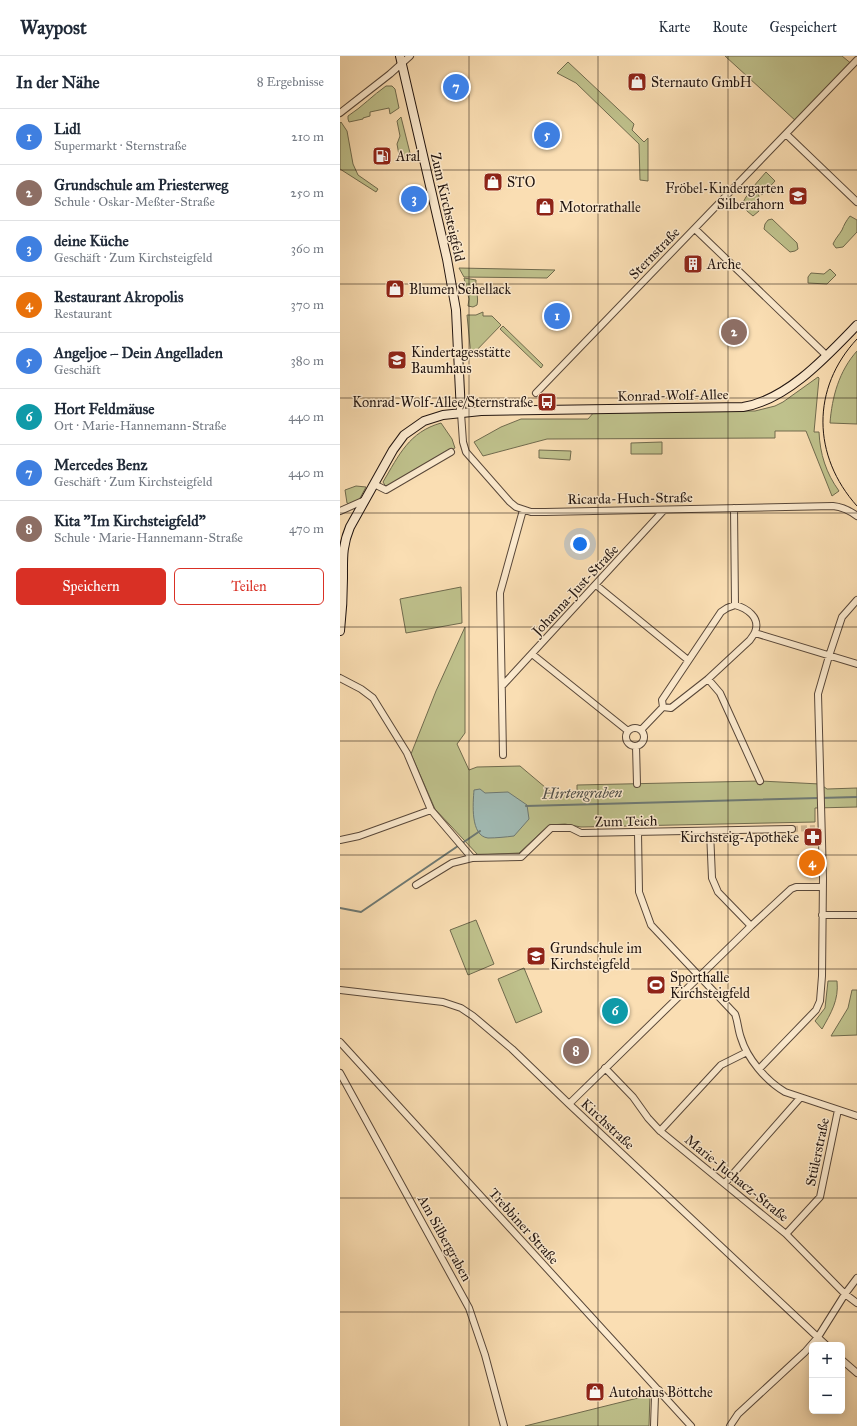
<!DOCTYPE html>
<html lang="de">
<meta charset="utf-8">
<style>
body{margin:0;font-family:"IM FELL Great Primer",serif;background:#f6f6f7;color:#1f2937}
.controls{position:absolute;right:12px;bottom:12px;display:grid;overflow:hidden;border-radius:6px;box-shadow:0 2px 10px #0003}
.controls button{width:36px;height:36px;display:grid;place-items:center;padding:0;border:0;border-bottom:1px solid #e0e1e3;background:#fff;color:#1f2937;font:20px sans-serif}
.you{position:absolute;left:240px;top:488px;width:14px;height:14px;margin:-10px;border:3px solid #fff;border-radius:50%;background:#1a73e8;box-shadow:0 0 0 6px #1a73e833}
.badge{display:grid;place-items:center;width:26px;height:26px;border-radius:50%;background:#d93025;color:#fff;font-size:13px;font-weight:700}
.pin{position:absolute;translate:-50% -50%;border:2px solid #fff;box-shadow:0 1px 4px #0006}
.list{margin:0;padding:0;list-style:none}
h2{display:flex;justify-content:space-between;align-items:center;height:52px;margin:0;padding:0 16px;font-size:17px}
h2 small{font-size:13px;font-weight:400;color:#747a83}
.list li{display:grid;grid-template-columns:26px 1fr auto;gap:12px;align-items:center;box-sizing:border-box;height:56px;padding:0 16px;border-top:1px solid #e0e1e3}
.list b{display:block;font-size:15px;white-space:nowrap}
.list p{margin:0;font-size:13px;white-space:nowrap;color:#747a83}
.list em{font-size:13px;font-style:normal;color:#747a83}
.actions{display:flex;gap:8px;padding:12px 16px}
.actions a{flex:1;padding:9px 0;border:1px solid #d93025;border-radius:6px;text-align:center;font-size:14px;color:#d93025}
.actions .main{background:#d93025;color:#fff}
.map{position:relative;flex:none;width:517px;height:1370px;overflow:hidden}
header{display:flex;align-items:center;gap:24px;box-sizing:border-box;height:56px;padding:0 20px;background:#fff;border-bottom:1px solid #e0e1e3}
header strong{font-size:19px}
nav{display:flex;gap:22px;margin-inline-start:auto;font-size:14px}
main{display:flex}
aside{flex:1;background:#fff}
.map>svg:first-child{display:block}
</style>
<header>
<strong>Waypost</strong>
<nav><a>Karte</a><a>Route</a><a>Gespeichert</a></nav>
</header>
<main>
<aside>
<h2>In der Nähe<small>8 Ergebnisse</small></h2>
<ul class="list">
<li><span class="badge" style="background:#3f7fe0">1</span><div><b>Lidl</b><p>Supermarkt · Sternstraße</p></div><em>210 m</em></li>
<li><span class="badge" style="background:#8d6e63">2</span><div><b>Grundschule am Priesterweg</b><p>Schule · Oskar-Meßter-Straße</p></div><em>250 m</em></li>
<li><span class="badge" style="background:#3f7fe0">3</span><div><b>deine Küche</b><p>Geschäft · Zum Kirchsteigfeld</p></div><em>360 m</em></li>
<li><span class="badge" style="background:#e8710a">4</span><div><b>Restaurant Akropolis</b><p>Restaurant</p></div><em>370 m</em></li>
<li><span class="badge" style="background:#3f7fe0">5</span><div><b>Angeljoe – Dein Angelladen</b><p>Geschäft</p></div><em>380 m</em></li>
<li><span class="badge" style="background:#0f9aa8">6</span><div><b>Hort Feldmäuse</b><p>Ort · Marie-Hannemann-Straße</p></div><em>440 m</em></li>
<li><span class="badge" style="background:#3f7fe0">7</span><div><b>Mercedes Benz</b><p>Geschäft · Zum Kirchsteigfeld</p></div><em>440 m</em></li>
<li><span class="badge" style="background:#8d6e63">8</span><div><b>Kita &quot;Im Kirchsteigfeld&quot;</b><p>Schule · Marie-Hannemann-Straße</p></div><em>470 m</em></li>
</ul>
<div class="actions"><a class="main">Speichern</a><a>Teilen</a></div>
</aside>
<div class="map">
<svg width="517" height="1370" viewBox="0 0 517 1370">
<rect width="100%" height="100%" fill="#fadeb3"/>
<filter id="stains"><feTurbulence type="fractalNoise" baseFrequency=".005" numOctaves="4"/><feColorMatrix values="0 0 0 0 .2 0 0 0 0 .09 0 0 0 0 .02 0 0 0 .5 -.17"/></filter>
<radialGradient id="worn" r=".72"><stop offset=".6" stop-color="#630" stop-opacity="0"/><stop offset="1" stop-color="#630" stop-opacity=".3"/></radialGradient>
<path fill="#bfc18c" stroke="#706b4e" d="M385,0h117l11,9 -56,57z
M228,6l66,62 -2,6 12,12 4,-4v43l-8,-1 -1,-36 -63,-61 -19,-10z
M46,30h6l3,3 4,19 -9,6 -1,-6 -19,4v4l-7,2v1l-14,3 -1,-3v-3c14,-9 25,-21 38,-30z
M61,61l11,44 -10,-2 -3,-4 -2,-11 3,-8 -3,-15z
M1,66l6,9 6,33 5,11 20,14 -2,3 -36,-23v-46z
M426,116l9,9 -13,14 -9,-8z
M412,134l5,2 2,4 -3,7 3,8 -6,5 -6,-5 -5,-7 4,-7z
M510,160l7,4v12l-14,15 -7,1 -3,-4c2,-5 6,-9 9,-14 2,-5 4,-9 8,-14z
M432,163l25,24 1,6 -3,2 -5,1 -26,-23 1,-5 3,-4z
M119,212l96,2 -8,8 -83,-1z
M490,213l6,6 -9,9 -19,-1v-6l3,-4 13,1z
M124,222l12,2c-1,9 3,17 1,25l-4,2 -5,-1 1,-7z
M143,256v4h9l9,9 -30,31 -4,-41h9z
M163,270l40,39 -2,3 -41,-39z
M517,295v73l-27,-1c2,-26 9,-52 27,-72z
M478,321l1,1 -5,54h5c1,22 7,41 20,59l-7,5 -26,-65h-31v7l-228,1 -64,17 -9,-14 27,-15 20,-8h67l7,-8h160l20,-5 8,-4z
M101,367l11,16 3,9 -69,39 -3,-5c16,-27 26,-50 58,-59z
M322,386v12h-31v-11z
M199,394l32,1 -1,9 -31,-2z
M16,430l10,1 -7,13 -10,4 -2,-1 -2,-13z
M121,531l1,36 -56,10 -6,-34z
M125,571v106l-8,11 12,26 8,-3 43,-1 32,27 25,-2v-6l183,-4 60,3 7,5 30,-1v19l-42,1v14l-234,5 -16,-3 -16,1 -30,28 -41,2 -43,-46 -24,-55 25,-63z
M136,864l18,44 -26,11 -18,-45z
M184,912l18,44 -26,11 -18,-44z
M488,925h9c2,19 -6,32 -15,48l-7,-8 10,-13z
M512,934h5v45l-26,1 17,-28z
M310,1339l-1,31h-124z"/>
<path fill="#a1bbb5" stroke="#6e7973" d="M140,733l5,4 23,-1 19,13 2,14 -15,17c-8,1 -18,2 -26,2 -18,-2 -15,-35 -14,-48z"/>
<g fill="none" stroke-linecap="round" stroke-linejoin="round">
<path stroke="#6e7973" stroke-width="2" d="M186,750l331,-9
M0,852l21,4 119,-81"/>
<path stroke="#cfb692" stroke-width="6" stroke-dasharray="6 3" stroke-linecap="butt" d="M452,773l23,-1"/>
<defs>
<path id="street" d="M0,57l50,-39 20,-18
M446,78l71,68
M355,173l132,127
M196,337l321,-333
M121,357l2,29 3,10 44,50 6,5 15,5h14l288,-6c10,1 16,4 24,10
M34,428l12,6 65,-38
M394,452l1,97
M0,455l25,-11
M256,529l92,75
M395,549c11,3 26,12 20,27 -1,3 -4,6 -5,8l-42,39 -37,29 -8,-1 -1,-7 59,-88 6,-4z
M415,577l102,31
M192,598l96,77
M0,622l21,11 12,9 34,55 24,57 41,48 49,-1 30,-29h20l10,5 211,-4
M368,623l12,14 40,88
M162,630l162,-176
M286 681a9 9 0 1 1 18 0a9 9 0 1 1-18 0Z
M301,674l22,-23
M296,690l1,38
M163,699l-3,-162 23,-83
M370,775l2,47 6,14 33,34
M298,777l1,59 12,33 84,89c3,8 3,16 6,24 6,20 25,43 44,54l72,24
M0,784l19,-4 72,-26
M76,829l36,-22 20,-5
M482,859h35
M0,934l103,12 18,6 12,8 39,33 57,55 257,241
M0,986l351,384
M265,1012l28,29 15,21 12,13 126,103 59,60 12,9
M419,1013l57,-59 4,-9 2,-25 1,-98 -5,-184 11,-38 13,-39 15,-17
M0,1017l129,235 16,47 19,71
M229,1048l182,-178 40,-37 5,-2h26
M320,1075l61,-66 26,-13
M385,1127l75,-85
M446,1178l34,-37 18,-87
M502,1304l15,13
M314,1370l1,-30 4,-6
M390,1370l8,-12 67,-62 13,-15 27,-43 12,-16"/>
<path id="secondary" d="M60,0l47,203 9,51 5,103
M0,575c2,-18 3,-35 3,-53 0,-20 -1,-32 7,-51l43,-77 11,-15 20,-14 19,-6 38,-4 262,-4c44,-7 84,-51 114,-82"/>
</defs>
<use href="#street" stroke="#584739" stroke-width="8"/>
<use href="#secondary" stroke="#221510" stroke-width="10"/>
<use href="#street" stroke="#fceace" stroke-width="6"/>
<use href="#secondary" stroke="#fceace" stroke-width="8"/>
<path stroke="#221510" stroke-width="1" d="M517,283c-46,49 -45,117 0,167"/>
</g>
<path fill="none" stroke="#221510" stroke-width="1" stroke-opacity="0.55" d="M129,0v1370M258,0v1370M388,0v1370M0,114h517M0,228h517M0,342h517M0,457h517M0,571h517M0,685h517M0,799h517M0,913h517M0,1028h517M0,1142h517M0,1256h517"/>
<defs>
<symbol id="shop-square" viewBox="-11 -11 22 22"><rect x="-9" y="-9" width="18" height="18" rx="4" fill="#8f2418" stroke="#fceace"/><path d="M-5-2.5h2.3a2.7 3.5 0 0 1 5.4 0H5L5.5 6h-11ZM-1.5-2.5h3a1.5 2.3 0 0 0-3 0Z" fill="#fff"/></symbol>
<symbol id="fuel-square" viewBox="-11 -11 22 22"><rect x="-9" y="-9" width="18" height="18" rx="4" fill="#8f2418" stroke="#fceace"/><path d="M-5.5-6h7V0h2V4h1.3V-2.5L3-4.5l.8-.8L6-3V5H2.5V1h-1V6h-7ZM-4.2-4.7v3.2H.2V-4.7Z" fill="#fff"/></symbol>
<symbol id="school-square" viewBox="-11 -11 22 22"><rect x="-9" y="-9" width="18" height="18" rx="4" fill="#8f2418" stroke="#fceace"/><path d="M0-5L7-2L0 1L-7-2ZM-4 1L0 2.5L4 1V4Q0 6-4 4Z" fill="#fff"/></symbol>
<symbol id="building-square" viewBox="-11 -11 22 22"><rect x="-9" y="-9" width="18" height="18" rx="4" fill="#8f2418" stroke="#fceace"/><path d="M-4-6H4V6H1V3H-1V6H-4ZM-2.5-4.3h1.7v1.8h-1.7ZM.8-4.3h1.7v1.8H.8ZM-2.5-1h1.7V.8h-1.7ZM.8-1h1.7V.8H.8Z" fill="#fff"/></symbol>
<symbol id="bus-square" viewBox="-11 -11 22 22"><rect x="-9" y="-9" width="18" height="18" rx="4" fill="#8f2418" stroke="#fceace"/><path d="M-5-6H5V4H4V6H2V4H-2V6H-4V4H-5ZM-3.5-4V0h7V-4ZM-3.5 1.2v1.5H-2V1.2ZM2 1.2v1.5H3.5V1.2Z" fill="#fff"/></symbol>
<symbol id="pharmacy-square" viewBox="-11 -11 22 22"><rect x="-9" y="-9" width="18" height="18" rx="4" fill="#8f2418" stroke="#fceace"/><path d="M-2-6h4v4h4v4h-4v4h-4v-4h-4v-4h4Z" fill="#fff"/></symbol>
<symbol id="stadium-square" viewBox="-11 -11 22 22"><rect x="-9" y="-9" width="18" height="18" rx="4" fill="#8f2418" stroke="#fceace"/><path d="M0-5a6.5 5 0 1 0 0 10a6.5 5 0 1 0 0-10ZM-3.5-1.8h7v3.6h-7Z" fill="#fff"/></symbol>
</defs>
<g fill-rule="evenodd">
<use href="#shop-square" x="286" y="15" width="22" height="22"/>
<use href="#fuel-square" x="31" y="89" width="22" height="22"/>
<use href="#shop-square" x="142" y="115" width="22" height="22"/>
<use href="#school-square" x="447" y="129" width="22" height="22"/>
<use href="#shop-square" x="194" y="140" width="22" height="22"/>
<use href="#building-square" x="342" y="197" width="22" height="22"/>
<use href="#shop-square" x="44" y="222" width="22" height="22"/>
<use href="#school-square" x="46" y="293" width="22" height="22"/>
<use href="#bus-square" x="196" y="335" width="22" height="22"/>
<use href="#pharmacy-square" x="462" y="770" width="22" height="22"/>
<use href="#school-square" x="185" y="889" width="22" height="22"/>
<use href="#stadium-square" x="305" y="918" width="22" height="22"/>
<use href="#shop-square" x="244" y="1325" width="22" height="22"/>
</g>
<g text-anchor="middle" stroke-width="3" stroke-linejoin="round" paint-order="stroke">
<g font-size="14" fill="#221510" stroke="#fceace" text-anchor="start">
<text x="311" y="31">Sternauto GmbH</text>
<text x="56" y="105">Aral</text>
<text x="167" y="131">STO</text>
<text x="444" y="137" text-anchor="end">Fröbel-Kindergarten<tspan x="444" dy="16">Silberahorn</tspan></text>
<text x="219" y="156">Motorrathalle</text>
<text x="367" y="213">Arche</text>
<text x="69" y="238">Blumen Schellack</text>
<text x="71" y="301">Kindertagesstätte<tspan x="71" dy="16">Baumhaus</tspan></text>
<text x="193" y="351" text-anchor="end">Konrad-Wolf-Allee/Sternstraße</text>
<text x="459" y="786" text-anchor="end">Kirchsteig-Apotheke</text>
<text x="210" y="897">Grundschule im<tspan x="210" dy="16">Kirchsteigfeld</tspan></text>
<text x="330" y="926">Sporthalle<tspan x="330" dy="16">Kirchsteigfeld</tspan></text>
<text x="269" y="1341">Autohaus Böttche</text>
</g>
<g font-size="14" fill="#221510" stroke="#fceace">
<text transform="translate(108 151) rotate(77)" y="5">Zum Kirchsteigfeld</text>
<text transform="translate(314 197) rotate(-46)" y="5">Sternstraße</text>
<text transform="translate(333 339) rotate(-1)" y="5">Konrad-Wolf-Allee</text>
<text transform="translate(290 442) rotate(-1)" y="5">Ricarda-Huch-Straße</text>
<text transform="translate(235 534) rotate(-47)" y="5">Johanna-Just-Straße</text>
<text transform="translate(286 765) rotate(-1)" y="5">Zum Teich</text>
<text transform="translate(268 1068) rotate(43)" y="5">Kirchstraße</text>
<text transform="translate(477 1096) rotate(-78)" y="5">Stülerstraße</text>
<text transform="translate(397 1122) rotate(39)" y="5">Marie-Juchacz-Straße</text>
<text transform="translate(184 1170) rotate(48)" y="5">Trebbiner Straße</text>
<text transform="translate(105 1182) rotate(61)" y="5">Am Silbergraben</text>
</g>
<g font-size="15" font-style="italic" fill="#4e4f4a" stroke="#fceace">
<text transform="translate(242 737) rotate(-1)" y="5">Hirtengraben</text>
</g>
</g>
<rect width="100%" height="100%" filter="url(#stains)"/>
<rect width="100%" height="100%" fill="url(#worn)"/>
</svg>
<div class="controls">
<button>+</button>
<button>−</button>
</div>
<div class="you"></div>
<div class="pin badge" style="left:217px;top:260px;background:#3f7fe0">1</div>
<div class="pin badge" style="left:394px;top:276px;background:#8d6e63">2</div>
<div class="pin badge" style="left:74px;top:143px;background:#3f7fe0">3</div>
<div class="pin badge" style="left:472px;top:807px;background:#e8710a">4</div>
<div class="pin badge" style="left:207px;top:79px;background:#3f7fe0">5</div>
<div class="pin badge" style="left:275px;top:955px;background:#0f9aa8">6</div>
<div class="pin badge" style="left:116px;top:31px;background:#3f7fe0">7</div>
<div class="pin badge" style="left:236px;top:995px;background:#8d6e63">8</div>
</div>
</main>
